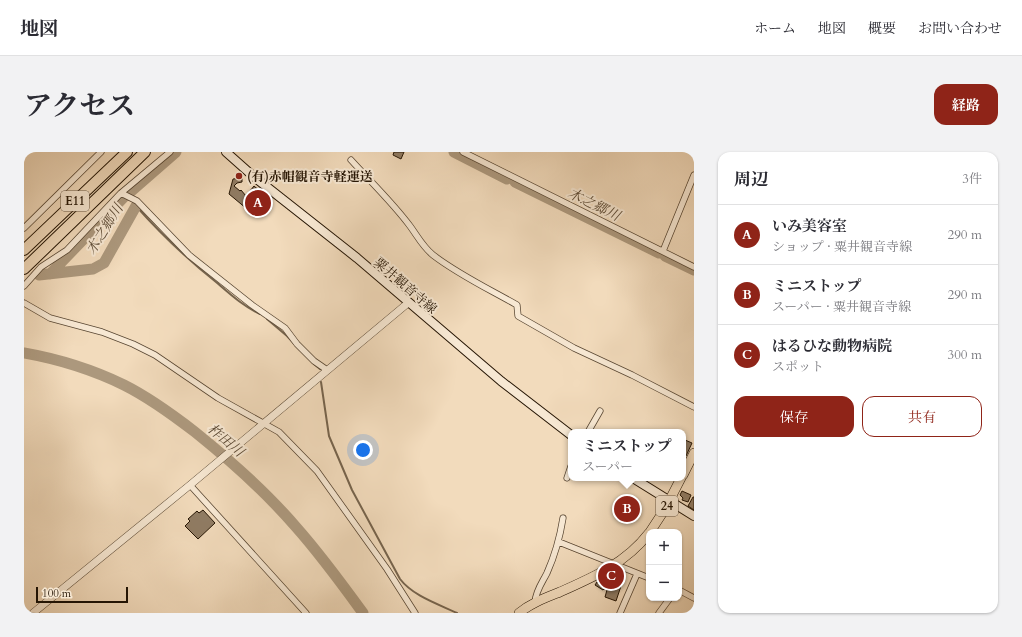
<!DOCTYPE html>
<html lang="ja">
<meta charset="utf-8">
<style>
body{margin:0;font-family:Cardo,"Noto Serif JP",serif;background:#f2f2f3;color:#2b2b33}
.controls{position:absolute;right:12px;bottom:12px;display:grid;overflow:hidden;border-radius:8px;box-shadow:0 1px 3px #0004}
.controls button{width:36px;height:36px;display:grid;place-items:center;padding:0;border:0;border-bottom:1px solid #e1e1e2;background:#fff;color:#2b2b33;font:20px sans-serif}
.scale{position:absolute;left:12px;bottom:10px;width:92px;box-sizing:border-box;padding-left:4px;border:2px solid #251504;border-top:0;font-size:11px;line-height:14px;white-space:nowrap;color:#251504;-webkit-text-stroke:3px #f7e8d3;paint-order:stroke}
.you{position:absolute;left:339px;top:298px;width:14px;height:14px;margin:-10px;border:3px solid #fff;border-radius:50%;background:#1a73e8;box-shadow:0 0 0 6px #1a73e833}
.badge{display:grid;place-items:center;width:26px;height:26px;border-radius:50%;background:#8f2418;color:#fff;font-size:13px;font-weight:700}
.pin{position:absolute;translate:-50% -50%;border:2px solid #fff;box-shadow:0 1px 4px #0006}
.popup{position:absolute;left:544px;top:277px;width:118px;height:52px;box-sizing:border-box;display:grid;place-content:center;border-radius:8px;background:#fff;filter:drop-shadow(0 1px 3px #0005);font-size:13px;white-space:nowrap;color:#7c7c81}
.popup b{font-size:15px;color:#2b2b33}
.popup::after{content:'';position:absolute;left:50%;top:100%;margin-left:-8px;border:8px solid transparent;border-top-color:#fff}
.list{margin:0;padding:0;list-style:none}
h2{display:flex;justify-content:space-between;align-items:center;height:52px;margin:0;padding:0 16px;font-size:17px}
h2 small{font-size:13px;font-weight:400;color:#7c7c81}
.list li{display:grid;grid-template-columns:26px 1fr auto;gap:12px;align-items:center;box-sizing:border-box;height:60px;padding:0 16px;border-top:1px solid #e1e1e2}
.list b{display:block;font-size:15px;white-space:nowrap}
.list p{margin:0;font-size:13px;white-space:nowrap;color:#7c7c81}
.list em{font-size:13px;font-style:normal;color:#7c7c81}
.actions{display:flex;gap:8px;padding:12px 16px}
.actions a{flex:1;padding:9px 0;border:1px solid #8f2418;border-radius:12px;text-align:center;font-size:14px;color:#8f2418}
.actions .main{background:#8f2418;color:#fff}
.map{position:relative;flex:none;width:670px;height:461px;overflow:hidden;border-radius:12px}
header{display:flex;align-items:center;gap:24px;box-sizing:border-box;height:56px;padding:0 20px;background:#fff;border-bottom:1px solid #e1e1e2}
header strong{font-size:19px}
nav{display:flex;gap:22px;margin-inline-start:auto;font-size:14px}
.intro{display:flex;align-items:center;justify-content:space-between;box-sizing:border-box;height:96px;padding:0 24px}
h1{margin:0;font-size:28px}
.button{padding:10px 18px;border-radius:12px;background:#8f2418;color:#fff;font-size:14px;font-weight:700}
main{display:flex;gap:24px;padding:0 24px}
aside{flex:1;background:#fff;border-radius:12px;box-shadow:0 1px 3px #0004}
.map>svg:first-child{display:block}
</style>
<header>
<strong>地図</strong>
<nav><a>ホーム</a><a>地図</a><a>概要</a><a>お問い合わせ</a></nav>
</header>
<div class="intro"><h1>アクセス</h1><a class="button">経路</a></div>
<main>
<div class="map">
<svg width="670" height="461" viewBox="0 0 670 461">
<rect width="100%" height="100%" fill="#f2dbbc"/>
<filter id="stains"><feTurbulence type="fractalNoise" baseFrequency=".005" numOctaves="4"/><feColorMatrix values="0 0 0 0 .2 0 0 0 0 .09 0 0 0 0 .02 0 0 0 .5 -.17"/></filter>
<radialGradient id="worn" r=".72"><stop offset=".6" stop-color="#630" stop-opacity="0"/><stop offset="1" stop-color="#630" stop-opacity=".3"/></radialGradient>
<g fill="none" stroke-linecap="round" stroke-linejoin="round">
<path stroke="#76644d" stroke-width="2" d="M112,54c25,28 51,53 80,76 14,12 27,24 44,32
M243,167l20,17 13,14
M290,212l6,5
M297,230l8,54 23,54 48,89c13,17 38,25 57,34"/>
<path stroke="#ac987d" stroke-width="11" d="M430,0l53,27
M491,30l144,71
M105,41l47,-41
M641,104l29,14
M26,122l75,-78
M15,123l54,-6 11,-6 32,-57
M0,201c34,6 69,17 100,32 26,13 49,30 71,47 36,29 71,60 101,95 24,27 46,57 67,86"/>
</g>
<path fill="#907c64" stroke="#251504" d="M370,0h10l-3,7 -8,-4z
M218,26v4l-5,1 -3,3 6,5 1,-1 5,6 8,-10 7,6 -14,17 -18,-15 4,-15z
M239,41l5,4 -15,17 -4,-4z
M661,288l7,3 -6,13 -3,-1v-11z
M658,339l9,4 -3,7 -6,-2 1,-2 -3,-3z
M669,345h1v13l-6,-4z
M599,349l13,9 -5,7 -13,-9z
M179,358l12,13 -17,16 -13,-13 5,-5 -2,-2 9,-8 2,2z
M588,420l4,2 -1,4 -11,6 -3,-6z
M577,428l1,1 -1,2 6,4 -2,2h-1l-1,1 -8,-5 2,-3 2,1z
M585,431l12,3 -5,15 -11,-4z"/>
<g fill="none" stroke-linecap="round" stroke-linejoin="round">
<defs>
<path id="minor" d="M439,0l231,115
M327,8c20,22 42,43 59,66 8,11 13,21 23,29 26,20 56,34 84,50l1,11 56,32 58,27 62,32
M97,41l16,8 52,54 63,50 33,23 12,16 17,17 13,9
M0,76l77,-76
M639,99l31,-76
M0,134l17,-19 26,-17 54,-57 49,-41
M0,151l26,15 52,14 31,12 22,11 63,43 61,34 38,39 70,98 28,44
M564,280l12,-21
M543,326l4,-12
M166,333l116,128
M535,390l90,36
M655,438l15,8
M511,450c1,-12 7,-19 12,-29 8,-18 13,-36 16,-55
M596,461l17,-39
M635,461l11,-15"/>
<path id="tertiary" d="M9,461l157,-128 218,-182"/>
<path id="secondary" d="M202,0l27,24 104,82 144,123 70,54
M609,326l61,38"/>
<path id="primary" d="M659,323l11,-22
M626,380l15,-23 16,-31
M495,461c12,-10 26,-15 41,-21 34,-15 66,-29 89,-59"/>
<path id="motorway" d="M0,98l103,-98
M0,117l121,-117"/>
</defs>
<use href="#minor" stroke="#584632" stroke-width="7"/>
<use href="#tertiary" stroke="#584632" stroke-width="8"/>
<use href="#secondary" stroke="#251504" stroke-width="10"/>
<use href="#primary" stroke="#251504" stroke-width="10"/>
<use href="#motorway" stroke="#251504" stroke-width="12"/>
<use href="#minor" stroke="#f7e8d3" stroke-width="5.5"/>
<use href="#tertiary" stroke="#f7e8d3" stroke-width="7"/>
<use href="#secondary" stroke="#f7e8d3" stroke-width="8"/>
<use href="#primary" stroke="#f2dbbc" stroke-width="9"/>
<use href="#motorway" stroke="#f2dbbc" stroke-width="10"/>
</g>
<circle fill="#8f2418" stroke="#f7e8d3" stroke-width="1.5" cx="215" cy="24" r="4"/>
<g text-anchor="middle" stroke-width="4" stroke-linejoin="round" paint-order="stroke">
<g fill="#f7e8d3" stroke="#645442" stroke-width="1">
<rect x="37" y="39" width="28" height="20" rx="3"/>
<rect x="632" y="344" width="22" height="20" rx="3"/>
</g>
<g font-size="12" font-weight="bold" fill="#251504">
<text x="51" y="53">E11</text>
<text x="643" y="358">24</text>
</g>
<g font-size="13" font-weight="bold" fill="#251504" stroke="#f7e8d3" text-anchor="start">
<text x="223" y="29">(有)赤帽観音寺軽運送</text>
</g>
<g font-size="13" fill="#251504" stroke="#f7e8d3">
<text transform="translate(382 133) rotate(41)" y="5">粟井観音寺線</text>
</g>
<g font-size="14" font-style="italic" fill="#5b4934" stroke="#f7e8d3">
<text transform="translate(570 52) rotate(26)" y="5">木之郷川</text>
<text transform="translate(80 77) rotate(-58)" y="5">木之郷川</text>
<text transform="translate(202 288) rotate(40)" y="5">柞田川</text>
</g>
</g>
<rect width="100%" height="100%" filter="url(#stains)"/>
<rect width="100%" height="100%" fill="url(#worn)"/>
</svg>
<div class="controls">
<button>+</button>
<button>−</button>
</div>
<div class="scale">100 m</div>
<div class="you"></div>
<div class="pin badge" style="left:234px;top:51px">A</div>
<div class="pin badge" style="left:603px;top:357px">B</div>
<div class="popup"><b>ミニストップ</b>スーパー</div>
<div class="pin badge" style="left:587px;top:424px">C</div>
</div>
<aside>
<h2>周辺<small>3件</small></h2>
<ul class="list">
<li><span class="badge">A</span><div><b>いみ美容室</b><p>ショップ · 粟井観音寺線</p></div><em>290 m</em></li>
<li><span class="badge">B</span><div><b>ミニストップ</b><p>スーパー · 粟井観音寺線</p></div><em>290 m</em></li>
<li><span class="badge">C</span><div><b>はるひな動物病院</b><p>スポット</p></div><em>300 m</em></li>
</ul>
<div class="actions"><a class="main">保存</a><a>共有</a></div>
</aside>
</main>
